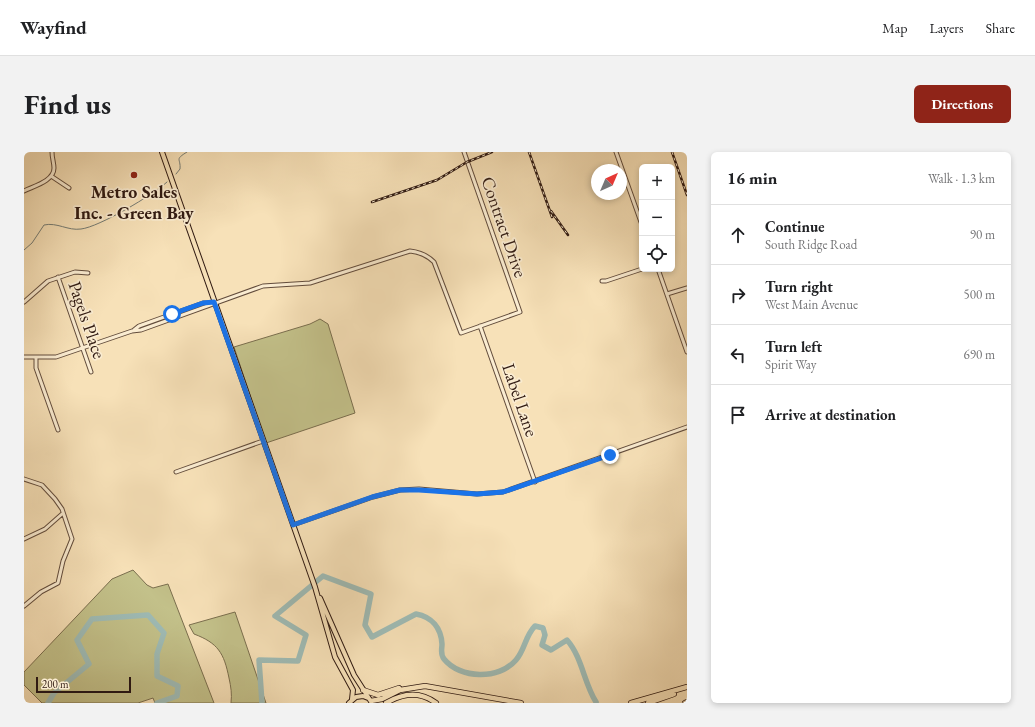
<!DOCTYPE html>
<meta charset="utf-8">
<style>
body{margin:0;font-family:"EB Garamond",serif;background:#f2f2f2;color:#202124}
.controls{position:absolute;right:12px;top:12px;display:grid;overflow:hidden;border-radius:6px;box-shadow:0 2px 6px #0003}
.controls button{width:36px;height:36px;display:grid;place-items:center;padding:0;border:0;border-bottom:1px solid #e0e0e0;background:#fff;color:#202124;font:20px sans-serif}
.compass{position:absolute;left:567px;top:12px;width:36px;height:36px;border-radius:50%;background:#fff;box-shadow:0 2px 6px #0003;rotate:44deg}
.scale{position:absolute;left:12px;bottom:10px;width:95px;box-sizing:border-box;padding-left:4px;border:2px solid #301a12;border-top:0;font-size:11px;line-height:14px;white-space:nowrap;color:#301a12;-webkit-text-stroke:3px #faecd1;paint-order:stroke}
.stop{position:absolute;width:12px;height:12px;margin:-9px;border:3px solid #1a73e8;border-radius:50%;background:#fff}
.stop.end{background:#1a73e8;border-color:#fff;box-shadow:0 1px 4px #0008}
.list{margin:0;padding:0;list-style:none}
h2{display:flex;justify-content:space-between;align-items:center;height:52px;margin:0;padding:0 16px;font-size:17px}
h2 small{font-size:13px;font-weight:400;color:#757577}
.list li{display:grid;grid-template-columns:26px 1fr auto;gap:12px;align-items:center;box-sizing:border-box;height:60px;padding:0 16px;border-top:1px solid #e0e0e0}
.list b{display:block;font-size:15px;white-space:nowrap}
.list p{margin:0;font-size:13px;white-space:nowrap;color:#757577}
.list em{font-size:13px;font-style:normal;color:#757577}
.icon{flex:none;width:22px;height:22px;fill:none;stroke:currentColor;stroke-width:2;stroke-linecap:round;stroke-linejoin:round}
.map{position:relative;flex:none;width:663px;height:551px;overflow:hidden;border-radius:6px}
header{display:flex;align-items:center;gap:24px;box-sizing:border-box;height:56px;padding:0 20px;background:#fff;border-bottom:1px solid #e0e0e0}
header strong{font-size:19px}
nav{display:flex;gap:22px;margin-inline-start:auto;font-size:14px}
.intro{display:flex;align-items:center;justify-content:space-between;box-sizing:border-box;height:96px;padding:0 24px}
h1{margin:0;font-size:28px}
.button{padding:10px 18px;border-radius:6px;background:#8f2418;color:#fff;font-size:14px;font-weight:700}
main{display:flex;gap:24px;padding:0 24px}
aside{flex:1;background:#fff;border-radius:6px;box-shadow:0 2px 6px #0003}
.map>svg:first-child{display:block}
</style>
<header>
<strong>Wayfind</strong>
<nav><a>Map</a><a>Layers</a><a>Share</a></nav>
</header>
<div class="intro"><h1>Find us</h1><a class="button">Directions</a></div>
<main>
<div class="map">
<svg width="663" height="551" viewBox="0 0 663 551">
<rect width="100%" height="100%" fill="#f7e1b8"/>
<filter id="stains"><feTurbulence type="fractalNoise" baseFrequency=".005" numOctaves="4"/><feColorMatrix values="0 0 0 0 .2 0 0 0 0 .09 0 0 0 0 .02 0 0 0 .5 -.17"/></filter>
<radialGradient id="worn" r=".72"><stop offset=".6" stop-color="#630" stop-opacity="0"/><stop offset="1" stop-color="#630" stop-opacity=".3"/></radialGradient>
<path fill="#c3c18a" stroke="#7a6e4e" d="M296,167l8,5 27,89 -89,30 -32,-96 76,-23z
M109,418l14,15 6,3 15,-4 46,119h-59l-2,-5 -15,5h-96l-18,-18v-13l88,-93z
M211,460l31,91h-35c1,-9 0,-16 -2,-25 -5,-25 -11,-35 -35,-44l-5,-9z"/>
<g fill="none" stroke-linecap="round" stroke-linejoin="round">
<path stroke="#737b74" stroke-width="1" d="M152,22l4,-5c1,-11 -6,-9 7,-17
M0,98l8,-7 12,-18c13,-3 24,6 37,4 18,-2 72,-34 86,-47"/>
<path stroke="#9fbcb6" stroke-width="5.5" d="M24,551l6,-10 35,-29 -12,-24 15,-21 56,-4 16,18 -7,21v22l21,10 -1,10 -20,7
M238,551l-3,-43 39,1 8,-26 -31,-19 48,-40 48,18 -6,31 7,12 44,-23c16,3 25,14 26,30 0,5 -2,10 2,15 16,20 55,21 72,1 9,-10 9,-24 19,-34l8,2 2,7 -3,10 9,5 16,-10c15,17 17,43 29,62"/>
<defs>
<path id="minor" d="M592,0l26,73
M27,24l18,12
M0,39c10,-5 30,-10 30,-23 0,-5 -2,-10 -2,-16
M634,117l29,83
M34,125l33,95
M578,129h4l36,-12
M643,142l20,-6
M0,150l24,-21 27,-9 13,1
M456,174l55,156
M110,178l5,-4 64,-23h10
M0,205h32l76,-26 9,-1 122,-44 47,-3 100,-32c10,1 17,4 24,11l27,71 59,-21 -56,-160
M12,205v11l22,62
M152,320l87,-31
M0,327l18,6 13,14 7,10 10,30 -9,22 -5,22 -17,9 -17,14
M269,373l80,-28 27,-7 19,-1 58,5 26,-2 184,-65
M0,387l21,-10 17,-15"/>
<path id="major" d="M138,0l153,435 20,70 18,33 -1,9
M296,446l34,77 16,25
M325,551l7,-6 7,-1 5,2"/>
<path id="highway" d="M339,538l15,5 21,-7
M347,549l11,-2 18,-9 25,-4 96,17
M362,551c17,-10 34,-12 50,0
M607,551l56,-16
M624,551l26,-9
M661,551l2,-1"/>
</defs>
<use href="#minor" stroke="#624c3c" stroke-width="5"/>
<use href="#major" stroke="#301a12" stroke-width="6"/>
<use href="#highway" stroke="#301a12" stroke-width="6"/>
<use href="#minor" stroke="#faecd1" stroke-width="3"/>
<use href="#major" stroke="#f7e1b8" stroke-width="4"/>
<use href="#highway" stroke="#f7e1b8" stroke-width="4.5"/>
<defs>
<path id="rail" d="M505,0l23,65
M648,0l15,43
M348,50l65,-22 30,-18 25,-10
M527,59l17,24"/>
</defs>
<use href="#rail" stroke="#301a12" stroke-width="2.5"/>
<use href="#rail" stroke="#faecd1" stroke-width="1" stroke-dasharray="3" stroke-linecap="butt"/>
</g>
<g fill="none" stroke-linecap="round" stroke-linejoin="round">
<path stroke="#1a73e8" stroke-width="5" d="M148,162l31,-11 11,-1 79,223 79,-28 28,-7h19l58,4 26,-2 107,-37"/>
</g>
<circle fill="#8f2418" stroke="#faecd1" stroke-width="1.5" cx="110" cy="23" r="4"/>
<g text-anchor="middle" stroke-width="3.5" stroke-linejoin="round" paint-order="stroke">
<g font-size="18" font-weight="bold" fill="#301a12" stroke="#faecd1">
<text x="110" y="46">Metro Sales<tspan x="110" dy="21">Inc. - Green Bay</tspan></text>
</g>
<g font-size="18" fill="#301a12" stroke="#faecd1">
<text transform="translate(480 75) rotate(71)" y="6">Contract Drive</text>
<text transform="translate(63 168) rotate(71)" y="6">Pagels Place</text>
<text transform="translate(496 248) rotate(71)" y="6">Label Lane</text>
</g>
</g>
<rect width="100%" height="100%" filter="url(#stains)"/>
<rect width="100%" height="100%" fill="url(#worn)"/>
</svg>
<div class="controls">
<button>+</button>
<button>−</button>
<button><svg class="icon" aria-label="locate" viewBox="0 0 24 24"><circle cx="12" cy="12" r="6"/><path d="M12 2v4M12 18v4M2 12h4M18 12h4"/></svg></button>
</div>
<svg class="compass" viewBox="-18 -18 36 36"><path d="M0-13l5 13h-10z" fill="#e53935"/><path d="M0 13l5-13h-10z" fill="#757577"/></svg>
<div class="scale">200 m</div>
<div class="stop" style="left:148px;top:162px"></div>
<div class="stop end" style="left:586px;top:303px"></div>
</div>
<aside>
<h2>16 min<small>Walk · 1.3 km</small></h2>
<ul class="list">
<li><svg class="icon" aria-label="ahead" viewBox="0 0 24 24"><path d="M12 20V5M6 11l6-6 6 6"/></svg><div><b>Continue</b><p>South Ridge Road</p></div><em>90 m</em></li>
<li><svg class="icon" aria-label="right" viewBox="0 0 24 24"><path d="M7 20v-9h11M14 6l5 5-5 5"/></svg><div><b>Turn right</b><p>West Main Avenue</p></div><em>500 m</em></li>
<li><svg class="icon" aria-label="left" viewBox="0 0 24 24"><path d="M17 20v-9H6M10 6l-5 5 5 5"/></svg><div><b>Turn left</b><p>Spirit Way</p></div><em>690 m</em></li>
<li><svg class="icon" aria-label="arrive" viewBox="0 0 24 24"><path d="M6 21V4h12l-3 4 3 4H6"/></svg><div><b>Arrive at destination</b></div></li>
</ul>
</aside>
</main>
